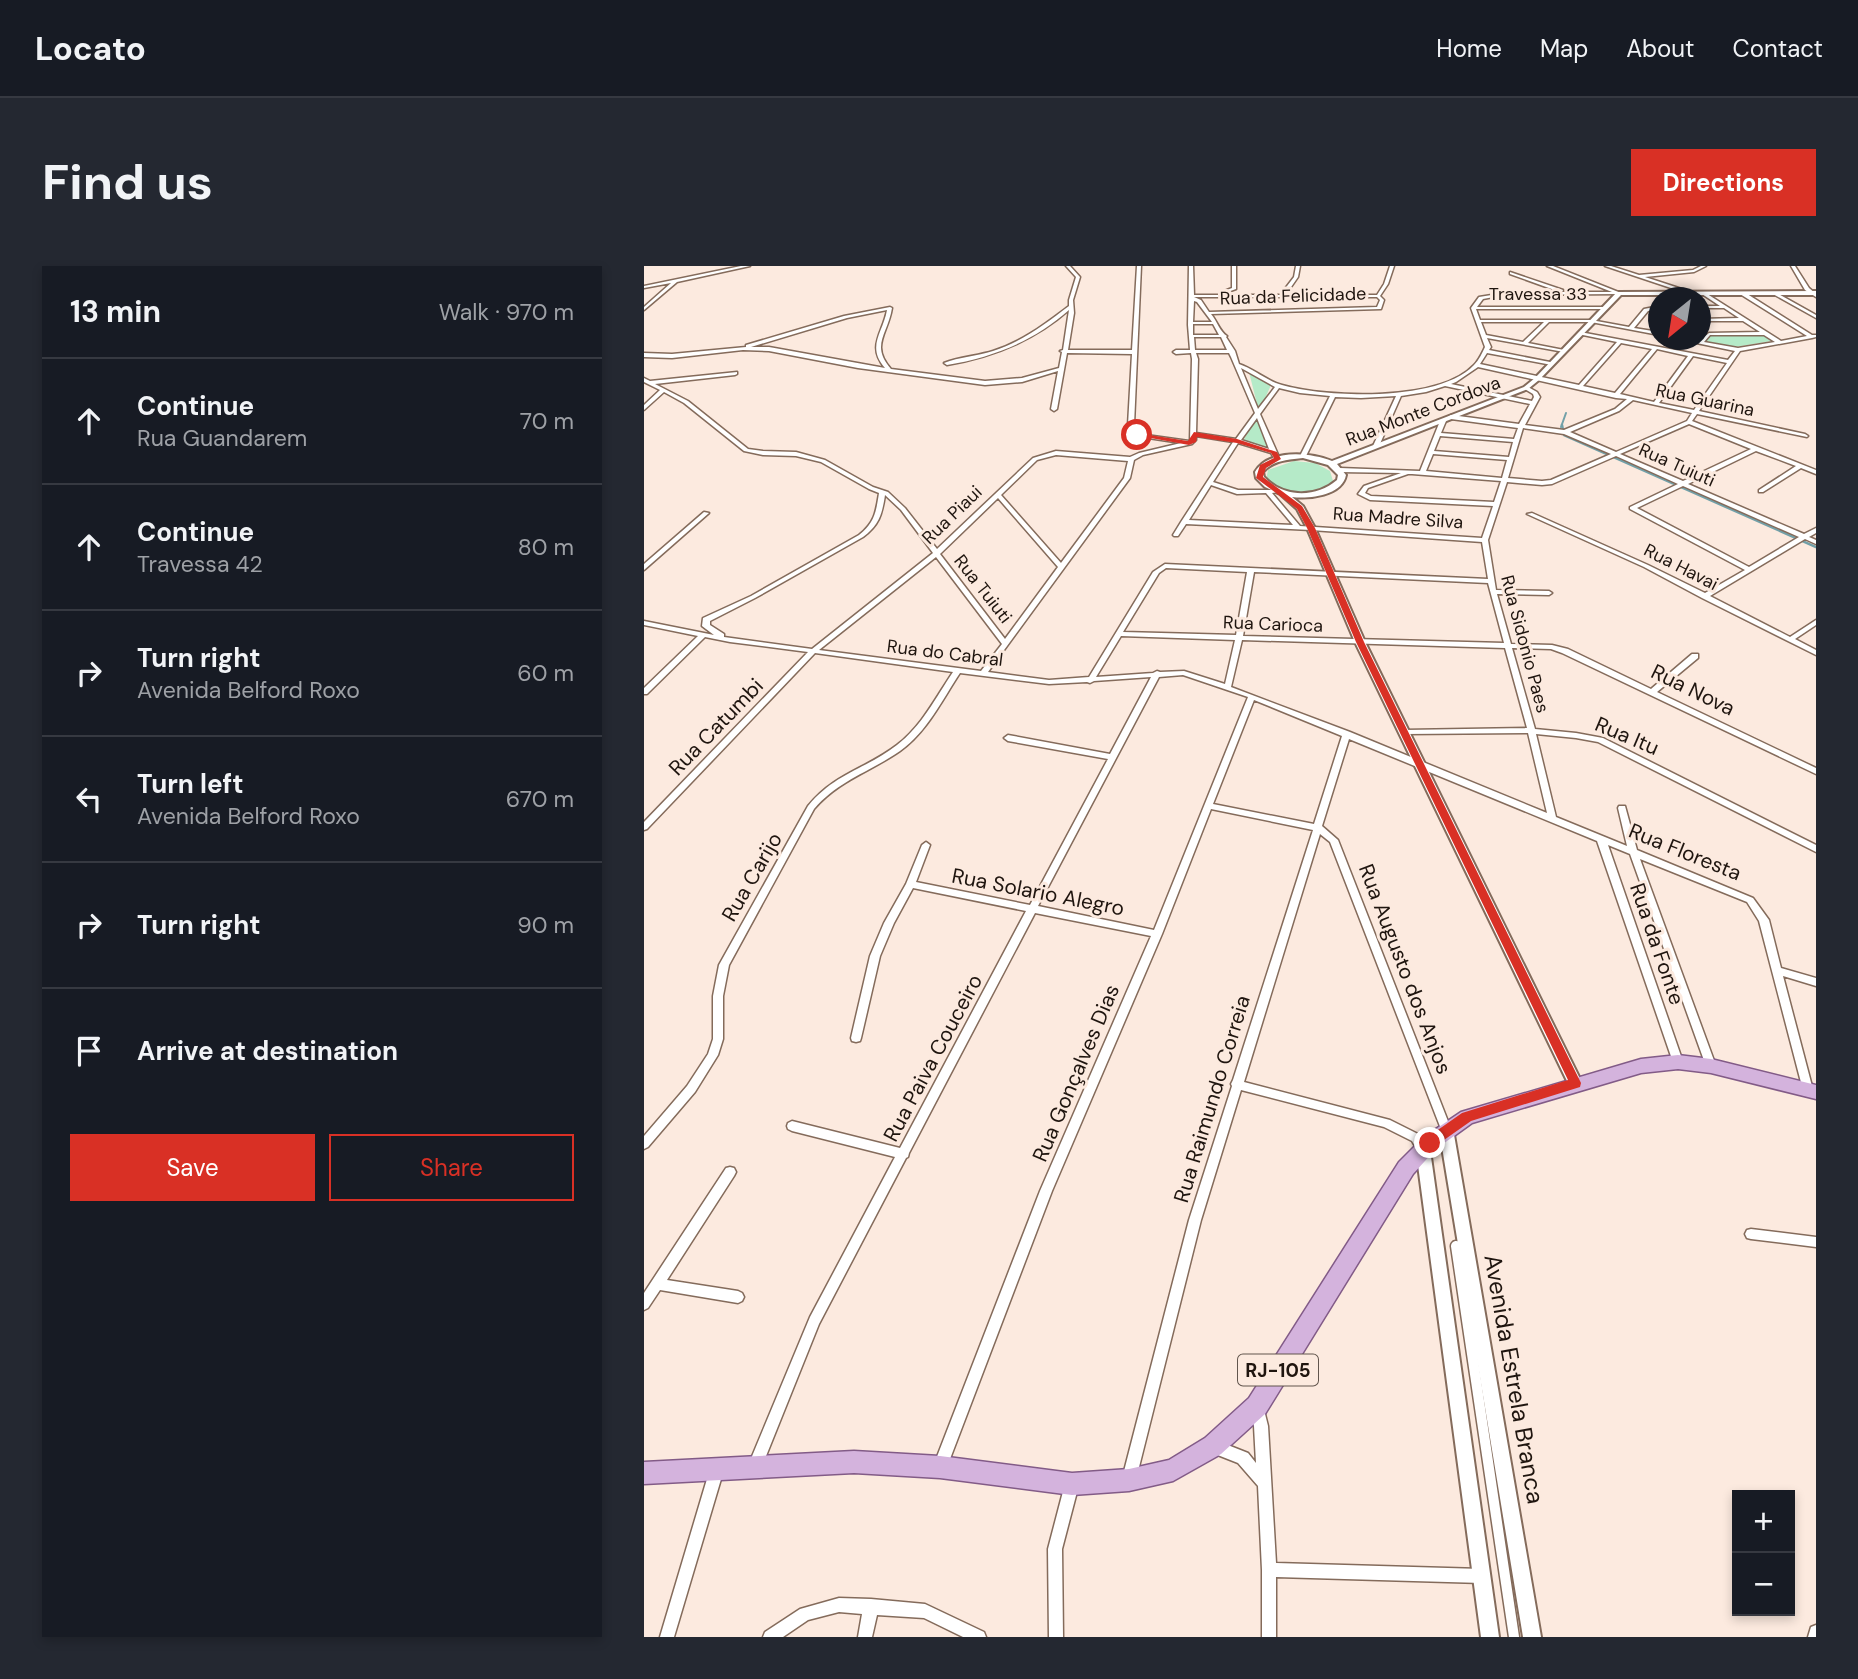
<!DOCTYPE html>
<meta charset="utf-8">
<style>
body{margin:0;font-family:"DM Sans",sans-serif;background:#242831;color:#f1f3f6}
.controls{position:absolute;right:21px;bottom:21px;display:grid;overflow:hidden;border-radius:0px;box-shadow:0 4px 10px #0003}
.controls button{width:63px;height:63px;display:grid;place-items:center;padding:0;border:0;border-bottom:2px solid #363941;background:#171b24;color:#f1f3f6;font:35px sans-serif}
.compass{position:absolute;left:1004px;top:21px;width:63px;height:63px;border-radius:50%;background:#171b24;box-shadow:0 4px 10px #0003;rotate:210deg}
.stop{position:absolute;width:21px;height:21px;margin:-16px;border:5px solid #d93025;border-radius:50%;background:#fff}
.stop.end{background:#d93025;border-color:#fff;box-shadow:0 2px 7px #0008}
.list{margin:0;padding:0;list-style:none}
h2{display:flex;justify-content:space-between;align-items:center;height:91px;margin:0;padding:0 28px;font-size:30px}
h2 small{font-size:23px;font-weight:400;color:#9ea1a6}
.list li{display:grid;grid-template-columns:46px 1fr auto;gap:21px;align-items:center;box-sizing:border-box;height:126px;padding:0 28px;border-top:2px solid #363941}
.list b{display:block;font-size:26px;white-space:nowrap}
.list p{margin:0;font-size:23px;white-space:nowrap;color:#9ea1a6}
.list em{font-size:23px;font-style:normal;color:#9ea1a6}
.actions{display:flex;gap:14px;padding:21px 28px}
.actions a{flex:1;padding:16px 0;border:2px solid #d93025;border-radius:0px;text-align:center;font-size:24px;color:#d93025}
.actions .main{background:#d93025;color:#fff}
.icon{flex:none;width:38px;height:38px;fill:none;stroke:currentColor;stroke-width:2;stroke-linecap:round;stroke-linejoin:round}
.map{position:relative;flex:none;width:1172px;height:1371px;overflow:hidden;border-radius:0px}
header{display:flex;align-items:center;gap:42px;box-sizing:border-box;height:98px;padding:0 35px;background:#171b24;border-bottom:2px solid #363941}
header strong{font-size:33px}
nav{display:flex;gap:38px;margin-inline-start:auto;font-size:24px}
.intro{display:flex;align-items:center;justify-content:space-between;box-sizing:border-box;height:168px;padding:0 42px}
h1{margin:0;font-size:49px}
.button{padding:18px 32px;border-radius:0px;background:#d93025;color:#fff;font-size:24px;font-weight:700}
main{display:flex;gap:42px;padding:0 42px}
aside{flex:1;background:#171b24;border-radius:0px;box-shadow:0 4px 10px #0003}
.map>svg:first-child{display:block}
</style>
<header>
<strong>Locato</strong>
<nav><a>Home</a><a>Map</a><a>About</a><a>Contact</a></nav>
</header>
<div class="intro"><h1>Find us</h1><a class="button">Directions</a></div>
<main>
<aside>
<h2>13 min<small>Walk · 970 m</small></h2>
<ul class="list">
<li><svg class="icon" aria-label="ahead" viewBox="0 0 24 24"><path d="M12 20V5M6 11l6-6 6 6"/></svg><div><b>Continue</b><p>Rua Guandarem</p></div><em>70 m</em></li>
<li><svg class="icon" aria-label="ahead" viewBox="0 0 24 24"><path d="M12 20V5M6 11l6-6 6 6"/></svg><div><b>Continue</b><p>Travessa 42</p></div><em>80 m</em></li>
<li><svg class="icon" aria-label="right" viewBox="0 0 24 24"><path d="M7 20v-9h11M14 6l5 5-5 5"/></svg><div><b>Turn right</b><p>Avenida Belford Roxo</p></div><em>60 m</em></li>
<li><svg class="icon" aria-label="left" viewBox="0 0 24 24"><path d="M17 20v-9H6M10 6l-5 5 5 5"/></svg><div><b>Turn left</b><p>Avenida Belford Roxo</p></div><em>670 m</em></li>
<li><svg class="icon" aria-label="right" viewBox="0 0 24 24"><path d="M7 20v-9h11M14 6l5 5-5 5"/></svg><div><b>Turn right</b></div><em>90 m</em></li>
<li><svg class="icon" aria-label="arrive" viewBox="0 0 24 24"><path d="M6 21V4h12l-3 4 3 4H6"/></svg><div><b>Arrive at destination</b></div></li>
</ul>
<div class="actions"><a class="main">Save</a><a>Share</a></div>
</aside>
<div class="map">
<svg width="1172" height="1371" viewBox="0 0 1172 1371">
<rect width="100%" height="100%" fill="#fceadf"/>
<path fill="#b5eac8" d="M1067,69h53l8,6 -37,6 -31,-6z
M605,106l22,13 -12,27 9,36 -25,-7 16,-29z
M650,195l21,2 15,8 3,10c-18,20 -48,13 -67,-1l2,-10z"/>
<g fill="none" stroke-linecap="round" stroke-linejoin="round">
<path stroke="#72a0a8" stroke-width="2" d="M917,161l5,-14"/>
<path stroke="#72a0a8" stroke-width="2.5" d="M918,159l2,10 252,112"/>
<defs>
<path id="pedestrian" d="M812,980l58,391"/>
<path id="minor" d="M97,0h9l-73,16 -33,28v-3l27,-24 -27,5v-2z
M422,0h4l10,11 -7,23 1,13 -6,37h64l5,-84h4l-7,159 5,9 50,7 1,-1 2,-81 -1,-6 -15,1 -3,-2 3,-2h14l-2,-25 1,-59h4l1,29h98l-8,-5 10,-13 2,-11h4l-2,11 -9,13 8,5h80l7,-11 6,-18h4l-6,18 -8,12 4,4 -3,9 -170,5c6,7 9,18 16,22l-1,1 9,14 4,13c15,5 28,17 43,21 46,13 157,17 192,-20 5,-5 8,-12 11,-18l-14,-39 8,-11 25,-4 56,-1 -50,-18v-2l53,18 -1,2h50l-65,-26h6l68,27 -2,1 -115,1 -21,4 -6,8h126l2,1 -2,1h-127l4,11h111l38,7 15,-18 15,-3v3l-11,2 -14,17 25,4v3l-68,-13h-42l-21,21 36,7v2l-77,-14 4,9 -2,3 61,12 2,1v2l-65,-12 -7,11 99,21 38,-43 -39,-8 2,-2 148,28 7,-9 -53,-11 17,1 10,-8 51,-1 -17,-11h-43v-2l39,-1 -15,-10h-24v-2h20l-18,-12 2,-2 77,49 26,-5 -67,-42v-2h4l68,43h4v2l-4,1 -72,13 -41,60 106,23 3,2 -1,1 -110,-23 -5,7 124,49v4l-15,-6 -38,24h-4v-2l37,-24 -40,-15 -68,33 116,50 12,-6v5l-7,4 7,3v4l-11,-5 -95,57 80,41 26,-17v5l-21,14 21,11v5l-114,-57 -58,-31 -117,-53 5,-1 116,52 57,28 40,-23 -115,-61v-2l48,-23 -62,-28 -64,28 -10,1 -35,-3 -19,58 8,50 53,1 3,2 -3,2 -52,-1 14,50 41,1 16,4 83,40 41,-35h6v4l-41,34 159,76v6l-254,-121 -11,-4 -39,-1 23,81 41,4 27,5 213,107v7l-218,-110 -22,-4 -40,-4 20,83 71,29 -9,-38 1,-2h6l12,44 116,48 16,22 12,48 35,10v8l-33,-10 30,114 -1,3 -4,1 -4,-1 -1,-3 -44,-169 -12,-19 -107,-43 76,207 -1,3 -4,1 -4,-1 -1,-3 -76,-212 -22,-9 75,217 -1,3 -4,1 -4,-1 -77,-224 -248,-102 -27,87 16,14 113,289 -1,3 -4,2 -4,-2 -1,-3 -111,-287 -10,-8 -76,248 146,38 30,15 9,15 -2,3 -4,2 -4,-2 -7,-12 -28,-14 -143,-37 -40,130 -65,259 -2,5 -5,2 -5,-2 -2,-5 67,-259 43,-134 -1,-2 2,-4 80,-250 -102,-21 -49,125 -110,257 -107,281 -5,2 -5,-2 -2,-5 107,-276 111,-255 -116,-23 -126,240 -1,4 -2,1 -87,166 -59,147 -5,2 -5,-2 -2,-5 62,-149 85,-160 -103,-26 -4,-2 -1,-3 1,-3 4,-2 108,27 126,-237 -113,-23 -19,35 -14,33 -19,82 -1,3 -4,1 -4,-1 -1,-3 19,-82 14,-33 22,-39 16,-39 4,-3 4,3 -14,37 114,23 78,-146 -100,-18 -4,-3 4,-3 102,19 41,-77 -57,4 -4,2 -3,-1 -38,2 -89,-11c-18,27 -33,59 -60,78 -30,21 -61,29 -86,58l-85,156 -6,31v43l-5,16 -23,37 -47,55 -4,2v-13l43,-50 21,-32 5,-15v-43l6,-31 89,-159c27,-33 58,-37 89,-61 25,-19 39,-48 56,-73l-138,-19 -168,176 -3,1v-8l164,-170 -78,-10 -25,-5 -58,57h-3v-6l54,-52 -54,-11v-4l70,14 -12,-9 1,-8 48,-22 108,-61c16,-13 17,-23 20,-42l-10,-4 -48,-27 -25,-6 -33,-1 -19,-4 -60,-48 -20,-11 -20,18v-5l16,-15 -16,-8v-4l6,3 87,-9v2l-2,1 -80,9 33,17 60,48 15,2 33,1 29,8 48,27 15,5 17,16 32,41 96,-91 23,-7 74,6 9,-4 42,-10 -46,-7 -7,-11 4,-71 -65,-1 -10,56 -3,2 -3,-2 7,-38 -36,11 -37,3 -127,-17 -89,-17 -26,-1 -71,8 -28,-1v-4l28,1 74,-7v-2l98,-29 46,-9 2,1c-4,26 -22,37 -1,61l94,12 37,-3 37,-10 3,-16 -2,-1 3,-1 6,-40c-35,31 -75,47 -122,55l-3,-2c15,-6 33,-7 49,-12 29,-9 52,-27 76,-45v-6l7,-23zM550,31h183l3,3 -3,7 -168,5 -8,-12zM550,35l3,1 15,20h-19zM243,44c-4,23 -21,36 -2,58l-116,-21h-18l96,-29zM837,56h63l-21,20 -37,-7zM549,58h20l6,11h-26zM1066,69h54l11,7 -37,6 -34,-6zM550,71h27l6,13h-32zM977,77l31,6 -37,44 -32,-7zM1013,83l31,7 -34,46 -34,-8zM552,87h33l2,4 24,56 -19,26 -40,-6 2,-74zM1049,90l34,7 -33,47 -35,-7zM834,101l138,31 11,1 -12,10 -51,21 -39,-5 15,-28 -3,-5 -9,-5 -5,1 10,6 1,3 -2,4 -81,-17 5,-2zM597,102l34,19 -17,22zM801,120l85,18 -11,20 -68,-9 -3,2 3,2 67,9 -4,11 -73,-6 5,-12 -3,-2 -3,2 -20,50 -80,-3 -3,2 3,2 61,1 -37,13 -6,8 12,6 123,6 -11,32 -182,-12 -28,-33 7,-1v-2h-41l-25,-8 25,-39 33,10 4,7h4l1,-1 -20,-45 19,-26 21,5 30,3 -30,60 3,2 3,-2 29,-59 26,1 35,-2 -23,50 3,2 3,-2 22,-50 25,-4zM989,134l59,13 -5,8 -71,31 -46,-20 49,-21zM613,152l12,31 -28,-9zM1045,158l62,25 -68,32 -63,-27zM879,162l41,6 47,20 -60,26 -9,1 -34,-3zM552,170l37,6 -52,80 -8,13 1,1h4l8,-12 125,6 171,12 6,37 -323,-15 -12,8 -64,105 -40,3 -61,-8 142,-194 4,-18 9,-5 49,-11 4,-4zM796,170l73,6 -4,15 -75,-6zM789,188l74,6 -5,18 -76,-7zM412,189l72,6 -4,17 -63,85 -60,-68 36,-35zM764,208h4l89,7 -7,21 -123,-6 -6,-3 3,-5zM567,219l26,9 29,-1 27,32 -104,-5zM1039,220l116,51 -50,30 -112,-59zM241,229l16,15 32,43 -121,96 -88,-12v-3l-14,-9v-4l45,-23 108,-61c16,-12 19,-22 22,-42zM354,232l60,69 -53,72 -65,-85zM292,291l66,87 -21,27 -162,-21zM522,302l81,4 -11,63 -113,-3 36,-59zM610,306l234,11 16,60 -261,-7zM477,370l114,4 -10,44 -41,-13 -24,1 -3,-1 -4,2 -57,4zM598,374l263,8 22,80 -122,2 -4,2 4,2 123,-1 19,80 -197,-81 -119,-45zM539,409l65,22 -94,233 -116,-24 121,-229zM610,434l88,36 -28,88 -101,-20z
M588,0h4v23l-14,5v-2l10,-4z
M961,0h6l28,9 54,-5 8,-4h5l-12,6 -49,5 46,15 -2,2z
M1147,0h4l14,22 7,6v3l-11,-7z
M1131,26l41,23v3l-43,-24z
M60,246l5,1 -65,57v-6z
M86,901l4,1 2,4 -2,4 -67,104 71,11 4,2 2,4 -2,4 -4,2 -78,-13 -12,18 -4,2v-17l82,-125z
M1107,963l65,8v10l-65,-8 -4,-1 -2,-4 2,-4z
M613,1134l5,2 6,24 8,137 206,6 5,2 2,5 -2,5 -5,2 -206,-6v60h-14v-67l-4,-84 -20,-23 -28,-11 -2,-5 2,-5 5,-2 33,13 8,10 -2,-37 -4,-19 2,-5z
M73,1196l5,2 2,5 -50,168h-14l50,-168 2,-5z
M428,1211l5,2 2,5 -17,65 1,88h-14l-1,-88 17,-65 2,-5z
M195,1332l32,1 54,5 59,28 2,5h-23l-39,-19 -47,-3 -5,22h-14l4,-23 -23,-2 -31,8 -25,17h-20l2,-5 35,-23z
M1172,1359v12h-8l3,-10z"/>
<path id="tertiary" d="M1172,25v4h-195l-82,85 -11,9 -191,75 9,11c-4,21 -37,24 -54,22l11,9 12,22 50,114 217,441 -2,4 -5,2 -5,-2 -2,-4 -213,-441 -48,-114 -10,-19 -17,-15 -15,-7 -9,-9 -1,-6c14,-23 54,-20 77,-11l192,-74 11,-9 82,-86zM659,192l25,7 10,10 -1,5c-21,18 -53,18 -73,-3l-1,-5c10,-12 25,-12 40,-14z
M802,857l5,2 2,4 88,508h-18l-84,-508 2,-4z
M779,878l5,2 2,4 69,487h-18l-65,-487 2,-4z"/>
<path id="primary" d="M1034,789l33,4 105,26v14l-105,-26 -33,-4 -37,4 -169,50 -36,26 -23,25 -148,240 -44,40 -48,27 -44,10 -57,4 -132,-17 -86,-5 -210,11v-22l210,-11 86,5 132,17 57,-4 40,-9 36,-22 44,-40 150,-236 25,-25 37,-25 180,-53z"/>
</defs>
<use href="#pedestrian" stroke="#846b5b" stroke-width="13"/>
<use href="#minor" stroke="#846b5b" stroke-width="3"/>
<use href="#tertiary" stroke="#846b5b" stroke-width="4"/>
<use href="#primary" stroke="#825b87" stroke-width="3"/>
<use href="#pedestrian" stroke="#fff" stroke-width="10"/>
<use href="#minor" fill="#fff" fill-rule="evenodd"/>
<use href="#tertiary" fill="#fff" fill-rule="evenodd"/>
<use href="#primary" fill="#d4b3dd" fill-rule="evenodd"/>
</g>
<path fill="#d93025" d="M550,166l43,7 40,13 4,7 -15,9 -3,9 39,29 13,22 49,114 217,441 -1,4 -109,34 -37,26h-9v-8l37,-26 106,-33 -212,-438 -49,-114 -10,-19 -41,-31 4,-13 14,-7 -3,-5 -34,-10 -40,-6 -1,5 -7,3 -55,-10 3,-2 51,8z"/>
<g text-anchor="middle" stroke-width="6" stroke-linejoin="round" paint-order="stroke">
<g font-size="18" fill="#1f150f" stroke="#fceadf">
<text x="894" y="34">Travessa 33</text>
<text transform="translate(649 30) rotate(-2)" y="6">Rua da Felicidade</text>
<text transform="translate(1061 134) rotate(12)" y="6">Rua Guarina</text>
<text transform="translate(779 145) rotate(-21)" y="6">Rua Monte Cordova</text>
<text transform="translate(1033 199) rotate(24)" y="6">Rua Tuiuti</text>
<text transform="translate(308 249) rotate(-44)" y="6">Rua Piaui</text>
<text transform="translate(754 252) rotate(4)" y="6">Rua Madre Silva</text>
<text transform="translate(1037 301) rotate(27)" y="6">Rua Havai</text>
<text transform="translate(339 323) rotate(52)" y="6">Rua Tuiuti</text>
<text transform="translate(629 358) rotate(2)" y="6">Rua Carioca</text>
<text transform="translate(881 378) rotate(75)" y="6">Rua Sidonio Paes</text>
<text transform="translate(301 387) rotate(7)" y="6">Rua do Cabral</text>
</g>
<rect fill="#fceadf" stroke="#61554d" stroke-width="2" x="594" y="1088.5" width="80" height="31" rx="5"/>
<g font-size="19" font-weight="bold" fill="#1f150f">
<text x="634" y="1111">RJ-105</text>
</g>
<g font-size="21" fill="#1f150f" stroke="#fceadf">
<text transform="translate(1049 424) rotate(26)" y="7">Rua Nova</text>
<text transform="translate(72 461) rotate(-46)" y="7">Rua Catumbi</text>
<text transform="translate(983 470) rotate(23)" y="7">Rua Itu</text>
<text transform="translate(1041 586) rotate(22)" y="7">Rua Floresta</text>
<text transform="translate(108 611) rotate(-60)" y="7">Rua Carijo</text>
<text transform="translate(394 626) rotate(11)" y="7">Rua Solario Alegro</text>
<text transform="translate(1013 678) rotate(71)" y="7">Rua da Fonte</text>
<text transform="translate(761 703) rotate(69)" y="7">Rua Augusto dos Anjos</text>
<text transform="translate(289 792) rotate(-62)" y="7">Rua Paiva Couceiro</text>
<text transform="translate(432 807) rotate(-67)" y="7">Rua Gonçalves Dias</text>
<text transform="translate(568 833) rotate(-73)" y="7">Rua Raimundo Correia</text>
</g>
<g font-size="24" fill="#1f150f" stroke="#fceadf">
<text transform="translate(870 1113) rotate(80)" y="8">Avenida Estrela Branca</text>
</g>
</g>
</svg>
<div class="controls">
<button>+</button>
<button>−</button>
</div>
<svg class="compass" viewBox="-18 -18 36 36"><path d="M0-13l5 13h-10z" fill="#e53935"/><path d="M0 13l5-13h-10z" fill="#9ea1a6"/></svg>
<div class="stop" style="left:493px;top:169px"></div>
<div class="stop end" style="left:786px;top:877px"></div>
</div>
</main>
